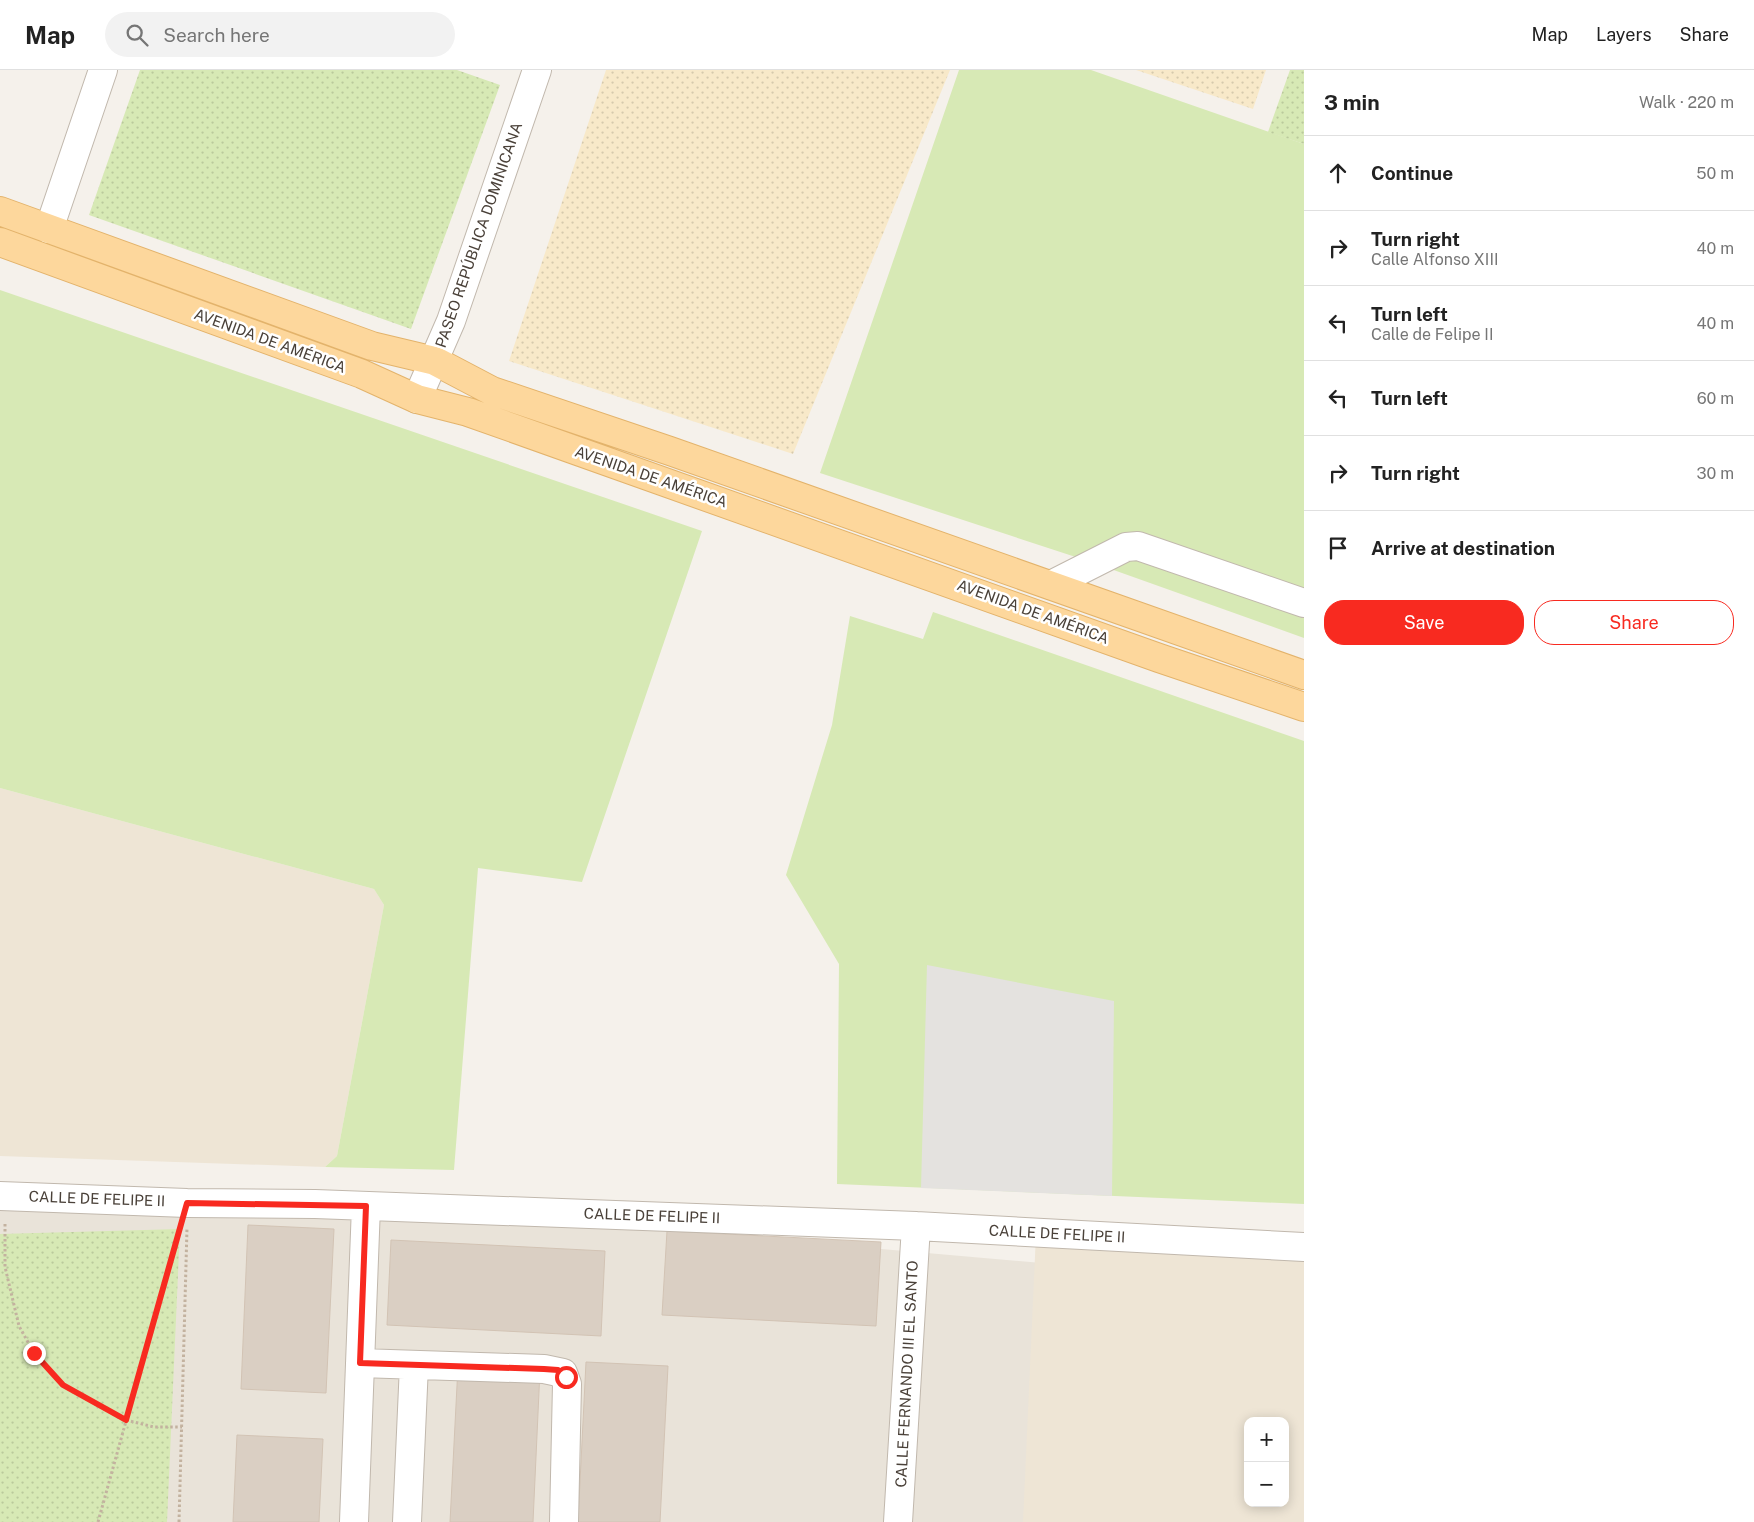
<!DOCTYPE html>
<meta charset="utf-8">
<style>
body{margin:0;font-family:"Public Sans",sans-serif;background:#f2f2f2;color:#222}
.controls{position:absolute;right:15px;bottom:15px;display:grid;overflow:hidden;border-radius:10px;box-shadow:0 2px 12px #0003}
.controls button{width:45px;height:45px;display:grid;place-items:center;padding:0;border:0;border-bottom:1px solid #e0e0e0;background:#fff;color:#222;font:25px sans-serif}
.stop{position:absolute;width:15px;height:15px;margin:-11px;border:4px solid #f82a20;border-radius:50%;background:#fff}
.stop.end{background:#f82a20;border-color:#fff;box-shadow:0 1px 5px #0008}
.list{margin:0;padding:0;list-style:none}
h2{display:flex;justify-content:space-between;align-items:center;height:65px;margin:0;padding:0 20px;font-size:21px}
h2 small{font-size:16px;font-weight:400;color:#767676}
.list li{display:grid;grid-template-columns:32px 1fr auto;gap:15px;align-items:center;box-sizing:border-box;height:75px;padding:0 20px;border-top:1px solid #e0e0e0}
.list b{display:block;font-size:19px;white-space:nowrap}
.list p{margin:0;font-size:16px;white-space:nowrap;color:#767676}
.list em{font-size:16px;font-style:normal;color:#767676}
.actions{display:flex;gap:10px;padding:15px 20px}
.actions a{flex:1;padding:11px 0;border:1px solid #f82a20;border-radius:20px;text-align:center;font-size:18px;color:#f82a20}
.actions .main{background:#f82a20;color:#fff}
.icon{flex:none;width:28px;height:28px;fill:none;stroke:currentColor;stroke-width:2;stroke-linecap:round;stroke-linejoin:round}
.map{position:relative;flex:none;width:1304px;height:1452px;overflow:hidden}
header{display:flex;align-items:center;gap:30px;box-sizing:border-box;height:70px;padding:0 25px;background:#fff;border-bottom:1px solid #e0e0e0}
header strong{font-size:24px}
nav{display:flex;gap:28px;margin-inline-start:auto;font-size:18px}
.search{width:350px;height:45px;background:#f2f2f2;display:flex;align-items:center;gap:12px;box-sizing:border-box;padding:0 18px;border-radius:28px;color:#767676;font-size:19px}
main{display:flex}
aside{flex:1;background:#fff}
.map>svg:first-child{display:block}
</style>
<header>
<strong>Map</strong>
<div class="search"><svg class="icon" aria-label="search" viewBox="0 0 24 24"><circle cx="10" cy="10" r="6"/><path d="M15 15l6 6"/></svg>Search here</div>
<nav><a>Map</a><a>Layers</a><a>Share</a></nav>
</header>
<main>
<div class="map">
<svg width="1304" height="1452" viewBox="0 0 1304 1452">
<defs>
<pattern id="sand-dots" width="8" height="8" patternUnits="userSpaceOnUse" patternTransform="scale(1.25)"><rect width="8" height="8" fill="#f8e9c9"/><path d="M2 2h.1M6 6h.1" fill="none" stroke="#d6c9ad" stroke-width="1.8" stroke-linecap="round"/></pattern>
<pattern id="park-dots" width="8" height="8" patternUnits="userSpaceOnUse" patternTransform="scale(1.25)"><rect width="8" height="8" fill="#d7e9b5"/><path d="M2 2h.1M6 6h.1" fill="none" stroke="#bac99c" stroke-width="1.8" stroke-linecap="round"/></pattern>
</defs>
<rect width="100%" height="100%" fill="#f5f1eb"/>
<path fill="#e9e3d9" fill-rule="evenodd" d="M0,1135l459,7 845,74v236h-1304zM1248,1351h37v82h-37z"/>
<path fill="#eee5d5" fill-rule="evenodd" d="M0,718l374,101 10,16 -47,251 -12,11 -325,-11z
M1036,1164l268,11v277h-281zM1248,1351h37v82h-37z"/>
<path fill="#d7e9b5" d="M959,0h132l213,74v494l-210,-75 -274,-90z
M0,220l702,241 -120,351 -104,-14 -24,302 -129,-3 12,-11 47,-251 -10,-16 -374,-101z
M933,542l371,129v463l-467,-20 2,-220 -53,-89 46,-150 18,-109 73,23z"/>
<path fill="url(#sand-dots)" d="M606,0h344l-157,384 -284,-93z
M1136,0h130l-13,39z"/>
<path fill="url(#park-dots)" d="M140,0h317l43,15 -89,244 -322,-114z
M1290,0h14v74l-36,-12z
M180,1159l-13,293h-167v-288z"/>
<path fill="#e4e2df" d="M927,895l187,36 -2,195 -191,-8z"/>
<path fill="#dacfc3" stroke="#d2c3b4" d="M248,1155l86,4 -8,164 -85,-4z
M667,1161l214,11 -5,84 -214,-11z
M391,1170l214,11 -4,85 -214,-11z
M586,1292l82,4 -8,156h-82z
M458,1296l82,4 -7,152h-83z
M237,1365l86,4 -4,83h-86z"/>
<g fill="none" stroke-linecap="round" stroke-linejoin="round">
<defs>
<path id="minor" d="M49,159l54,-159
M417,329l34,-78 86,-251
M1051,515l75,-38 12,-1 166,57
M0,1126l187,7 128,1 601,22 388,21
M360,1293l184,6 19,4 4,11 -3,138
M354,1452l12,-316
M407,1452l7,-157
M898,1452l18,-296"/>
<path id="major" d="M0,141l372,135 63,15 57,30 178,60 634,224
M0,172l362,132 55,25 51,13 691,246 145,49"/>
</defs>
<use href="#minor" stroke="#c1b8ad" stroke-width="30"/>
<use href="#major" stroke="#e3b36b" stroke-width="30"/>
<path stroke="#c3b29f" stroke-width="3" stroke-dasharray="2.5 2.5" stroke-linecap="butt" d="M5,1154v43l14,59 15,27 29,32 59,34 32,8h28
M98,1452l81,-292
M179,1452l8,-294"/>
<use href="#minor" stroke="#fff" stroke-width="28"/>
<use href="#major" stroke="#fdd79c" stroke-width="28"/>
</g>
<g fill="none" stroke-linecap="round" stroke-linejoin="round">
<path stroke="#f82a20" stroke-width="6" d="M34,1283l29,32 63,35 61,-217 179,3 -6,157 184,6 14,1 8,7"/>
</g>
<g text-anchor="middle" stroke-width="5" stroke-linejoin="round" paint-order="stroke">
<g font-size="15" fill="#4a4139" stroke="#fff">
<text transform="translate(479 165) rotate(-71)" y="5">PASEO REPÚBLICA DOMINICANA</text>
<text transform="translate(270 271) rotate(20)" y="5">AVENIDA DE AMÉRICA</text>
<text transform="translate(651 407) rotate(19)" y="5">AVENIDA DE AMÉRICA</text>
<text transform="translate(1033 542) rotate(20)" y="5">AVENIDA DE AMÉRICA</text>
<text transform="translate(97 1129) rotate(2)" y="5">CALLE DE FELIPE II</text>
<text transform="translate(652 1146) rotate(2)" y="5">CALLE DE FELIPE II</text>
<text transform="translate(1057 1164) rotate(3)" y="5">CALLE DE FELIPE II</text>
<text transform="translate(907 1304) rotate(-87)" y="5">CALLE FERNANDO III EL SANTO</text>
</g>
</g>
</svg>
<div class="controls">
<button>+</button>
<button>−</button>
</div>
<div class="stop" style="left:566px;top:1307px"></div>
<div class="stop end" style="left:34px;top:1283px"></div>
</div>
<aside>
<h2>3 min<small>Walk · 220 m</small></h2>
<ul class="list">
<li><svg class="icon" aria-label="ahead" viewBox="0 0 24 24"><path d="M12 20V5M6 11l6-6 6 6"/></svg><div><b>Continue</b></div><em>50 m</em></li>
<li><svg class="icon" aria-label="right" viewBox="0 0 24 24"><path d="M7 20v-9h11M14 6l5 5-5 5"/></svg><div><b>Turn right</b><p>Calle Alfonso XIII</p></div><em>40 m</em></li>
<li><svg class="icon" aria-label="left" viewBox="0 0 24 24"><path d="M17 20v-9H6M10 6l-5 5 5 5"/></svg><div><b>Turn left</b><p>Calle de Felipe II</p></div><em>40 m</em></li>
<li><svg class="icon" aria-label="left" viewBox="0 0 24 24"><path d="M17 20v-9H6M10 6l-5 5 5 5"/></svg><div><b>Turn left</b></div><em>60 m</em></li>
<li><svg class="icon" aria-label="right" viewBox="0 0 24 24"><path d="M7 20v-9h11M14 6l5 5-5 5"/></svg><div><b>Turn right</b></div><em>30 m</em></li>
<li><svg class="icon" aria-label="arrive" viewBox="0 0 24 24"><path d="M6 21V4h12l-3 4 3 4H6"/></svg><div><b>Arrive at destination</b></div></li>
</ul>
<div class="actions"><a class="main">Save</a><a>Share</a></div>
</aside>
</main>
